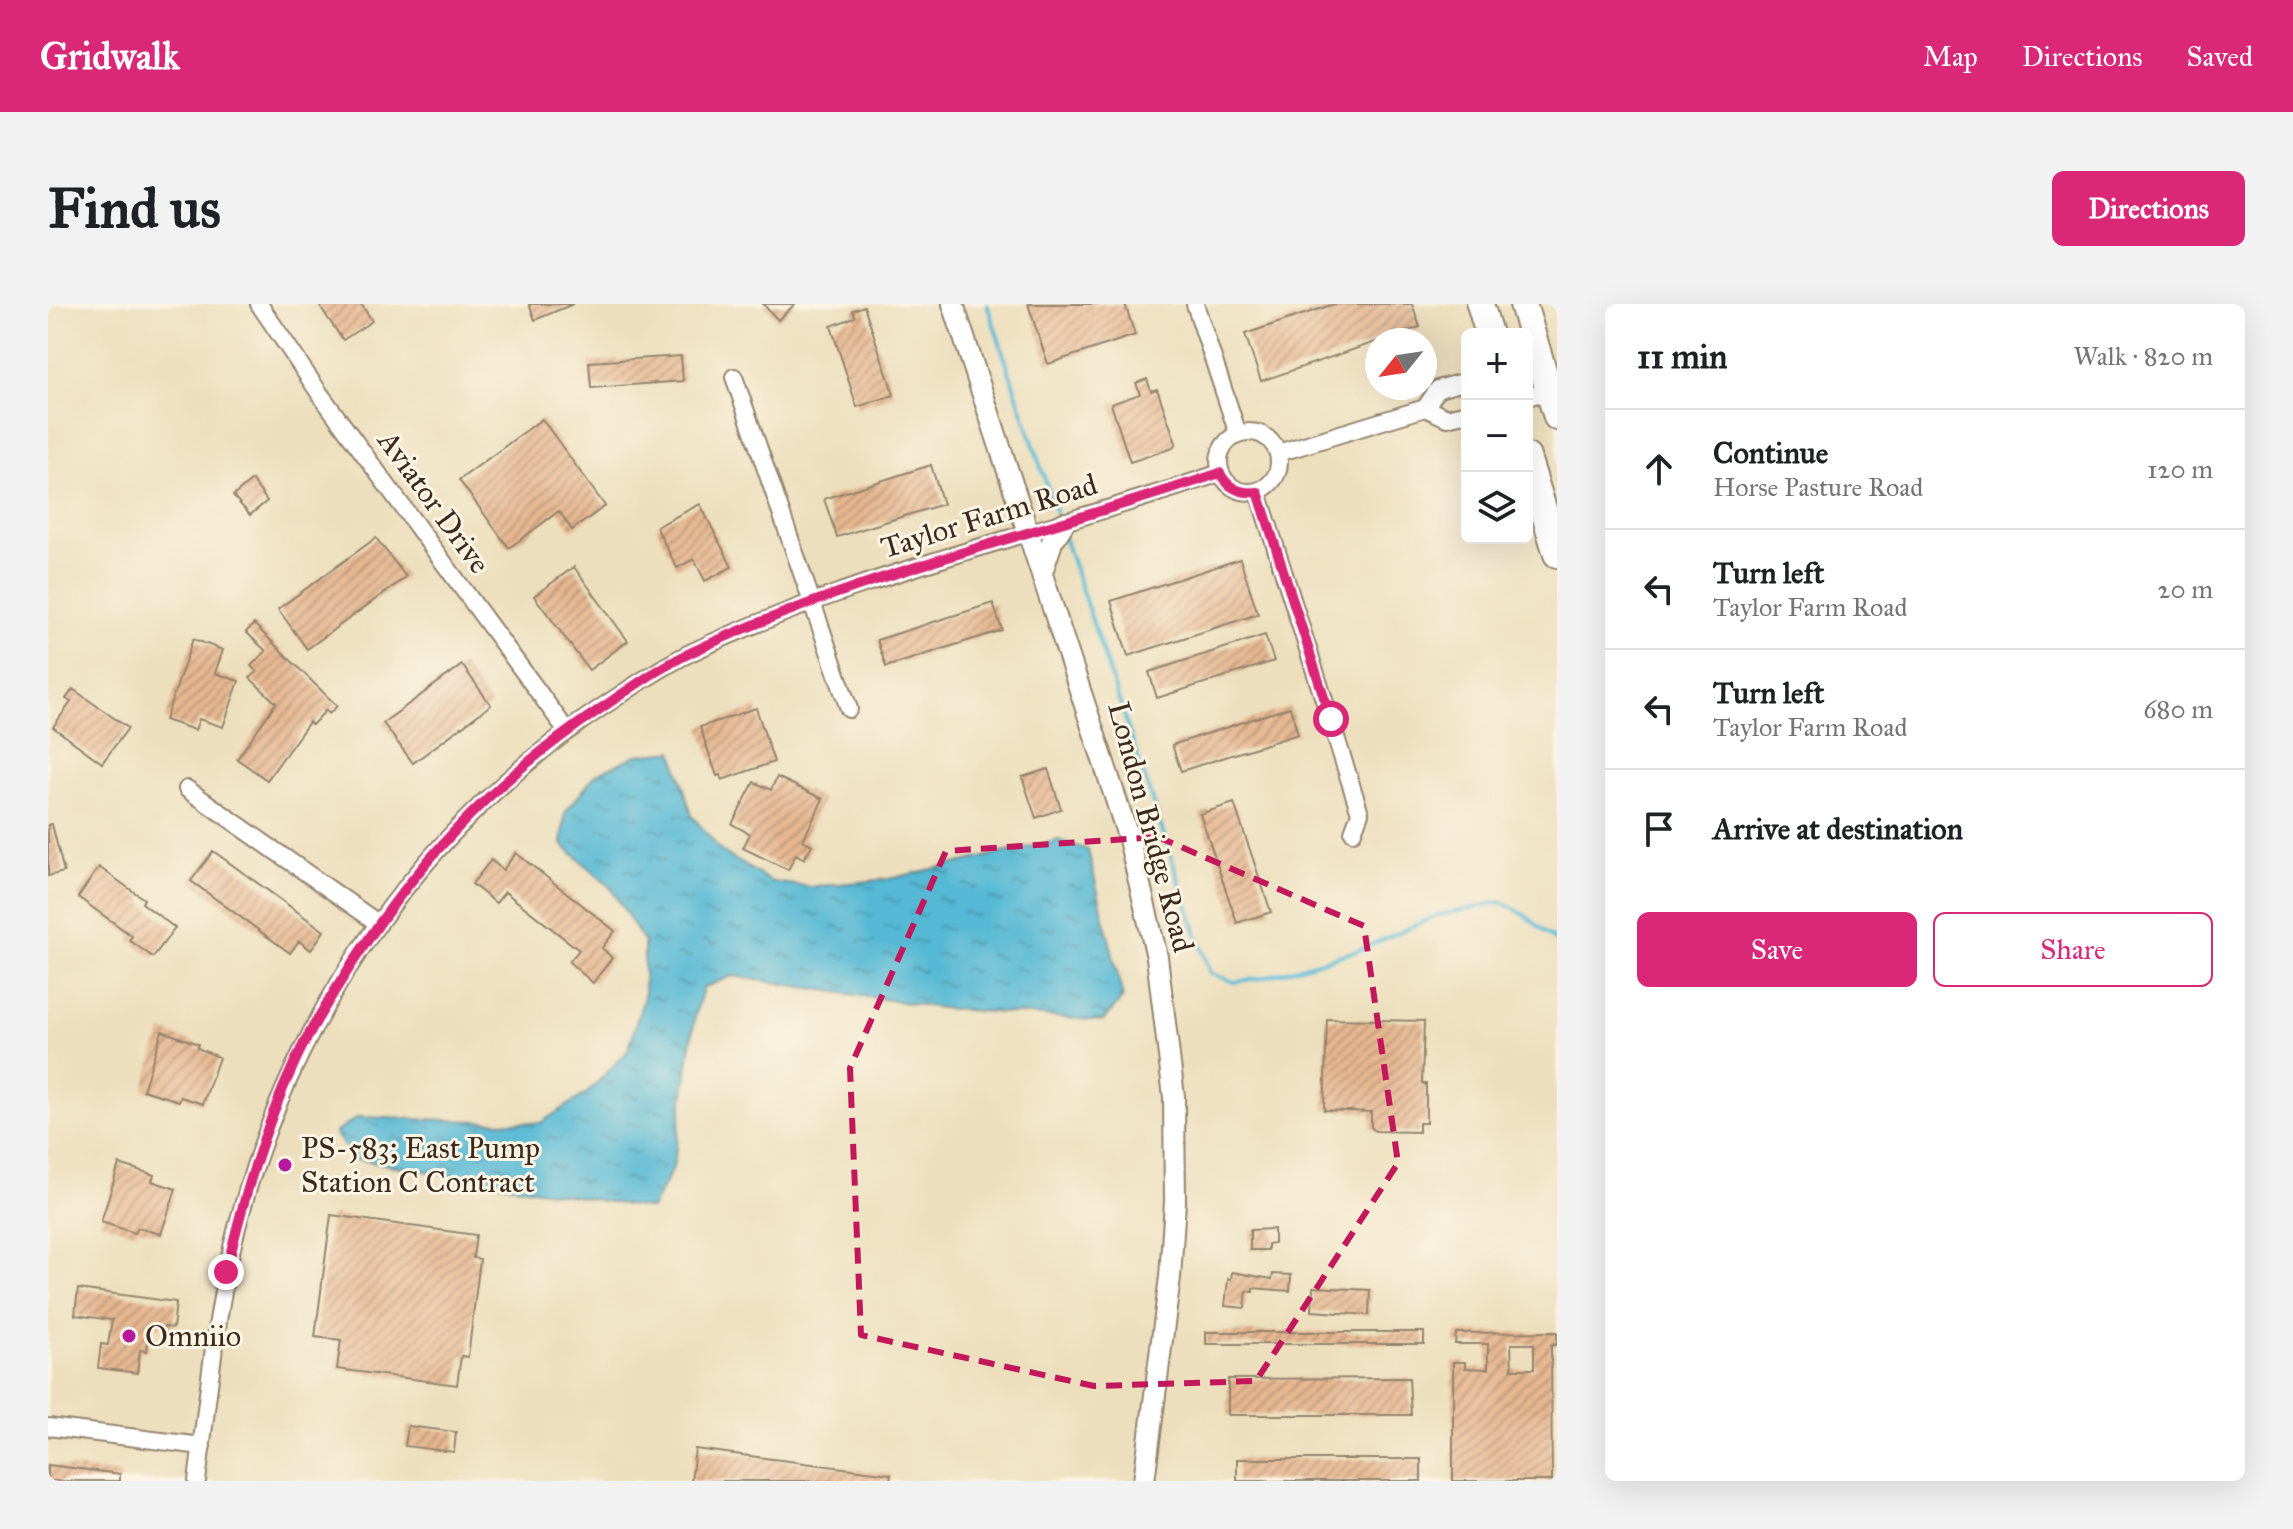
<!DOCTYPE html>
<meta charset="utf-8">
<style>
body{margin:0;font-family:"IM FELL Great Primer",serif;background:#f2f2f2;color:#202124}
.controls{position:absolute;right:24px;top:24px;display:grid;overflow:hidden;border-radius:12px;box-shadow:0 8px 32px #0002}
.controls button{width:72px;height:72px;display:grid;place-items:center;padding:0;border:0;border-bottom:2px solid #e0e0e0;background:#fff;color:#202124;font:40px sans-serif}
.compass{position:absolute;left:1317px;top:24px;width:72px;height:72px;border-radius:50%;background:#fff;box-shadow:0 8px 32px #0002;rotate:240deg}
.stop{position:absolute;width:24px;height:24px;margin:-18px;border:6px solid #db2777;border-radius:50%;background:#fff}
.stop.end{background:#db2777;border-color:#fff;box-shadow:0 2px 8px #0008}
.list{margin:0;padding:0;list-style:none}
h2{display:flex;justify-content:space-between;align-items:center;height:104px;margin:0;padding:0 32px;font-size:34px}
h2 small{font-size:26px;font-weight:400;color:#757577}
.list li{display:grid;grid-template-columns:52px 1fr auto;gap:24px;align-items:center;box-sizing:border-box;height:120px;padding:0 32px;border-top:2px solid #e0e0e0}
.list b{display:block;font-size:30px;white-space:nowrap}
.list p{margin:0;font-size:26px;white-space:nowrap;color:#757577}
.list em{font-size:26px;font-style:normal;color:#757577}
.actions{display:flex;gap:16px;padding:24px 32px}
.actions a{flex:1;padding:18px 0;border:2px solid #db2777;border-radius:12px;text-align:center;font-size:28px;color:#db2777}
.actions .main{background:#db2777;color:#fff}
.icon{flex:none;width:44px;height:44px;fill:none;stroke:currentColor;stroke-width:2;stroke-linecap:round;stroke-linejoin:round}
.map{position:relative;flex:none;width:1509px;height:1177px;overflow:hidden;border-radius:12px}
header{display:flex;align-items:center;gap:48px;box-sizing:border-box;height:112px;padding:0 40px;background:#db2777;color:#fff}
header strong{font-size:38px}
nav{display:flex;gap:44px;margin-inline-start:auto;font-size:28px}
.intro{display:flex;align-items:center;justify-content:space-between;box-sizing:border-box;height:192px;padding:0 48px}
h1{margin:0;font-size:56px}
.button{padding:20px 36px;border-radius:12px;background:#db2777;color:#fff;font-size:28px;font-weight:700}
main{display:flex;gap:48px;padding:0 48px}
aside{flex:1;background:#fff;border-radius:12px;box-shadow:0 8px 32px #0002}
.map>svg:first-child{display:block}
</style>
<header>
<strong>Gridwalk</strong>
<nav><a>Map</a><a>Directions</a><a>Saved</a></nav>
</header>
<div class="intro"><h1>Find us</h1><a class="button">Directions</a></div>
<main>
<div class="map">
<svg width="1509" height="1177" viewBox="0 0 1509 1177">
<defs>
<pattern id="water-ripples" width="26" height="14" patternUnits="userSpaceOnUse" patternTransform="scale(2)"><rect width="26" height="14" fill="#55b8d4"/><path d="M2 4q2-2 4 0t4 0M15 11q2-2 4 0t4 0" fill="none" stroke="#4896ab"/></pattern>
<pattern id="building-hatch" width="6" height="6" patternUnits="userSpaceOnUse" patternTransform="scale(2)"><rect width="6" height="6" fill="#e6b791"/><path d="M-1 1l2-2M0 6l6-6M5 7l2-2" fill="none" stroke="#bc9576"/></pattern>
</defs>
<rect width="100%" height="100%" fill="#fcf5e5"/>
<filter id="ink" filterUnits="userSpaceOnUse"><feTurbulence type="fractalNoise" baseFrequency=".0125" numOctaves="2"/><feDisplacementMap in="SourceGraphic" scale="16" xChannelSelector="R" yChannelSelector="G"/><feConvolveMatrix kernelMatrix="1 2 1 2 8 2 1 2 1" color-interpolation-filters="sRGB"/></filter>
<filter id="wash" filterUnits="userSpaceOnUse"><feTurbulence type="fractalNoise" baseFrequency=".006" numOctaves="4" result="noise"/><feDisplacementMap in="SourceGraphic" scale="32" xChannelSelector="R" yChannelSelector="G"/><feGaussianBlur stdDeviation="1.8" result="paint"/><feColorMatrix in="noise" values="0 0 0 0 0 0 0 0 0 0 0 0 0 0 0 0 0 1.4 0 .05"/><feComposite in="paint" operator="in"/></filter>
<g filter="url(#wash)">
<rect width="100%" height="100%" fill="#eddfbd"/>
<path fill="url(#water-ripples)" stroke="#487179" stroke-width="2" d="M625,447l19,65 29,35 51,31 39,5 78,-8 170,-39 29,10 35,148 -20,23 -162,-13 -209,-32 -29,12 -8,28 -22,152 -22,41 -297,-50 -19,-26 23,-16 182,6 47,-30 41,-42 16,-54v-55l-34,-55 -48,-43 3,-31 31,-39 41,-19z"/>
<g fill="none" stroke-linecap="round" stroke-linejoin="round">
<path stroke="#55b8d4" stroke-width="4" d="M939,0l69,209
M1016,233l146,436 24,9 29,-4 96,-28 77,-34 65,-14 24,13 32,27"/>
</g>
<g id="blocks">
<path fill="url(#building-hatch)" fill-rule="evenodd" d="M270,0h43l11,17 -29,19z
M481,0h44l-38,16z
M715,0h32l-17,16z
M980,0h97l10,31 -87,29z
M1286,0h78l8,23 -159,54 -16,-47z
M816,2l30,89 -37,12 -26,-81 24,-9 -2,-7z
M633,52l2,25 -92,7 -2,-26z
M1099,75l4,12 6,-2 19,54 -3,5 -43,14 -19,-58 29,-10 -4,-11z
M494,115l63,87 -33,24 -13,-19 -50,37 -50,-68z
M883,161l12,39 -106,33 -13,-38z
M204,176l15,21 -17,14 -17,-19z
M652,200l32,63 -27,14 -11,-22 -17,9 -21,-41z
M328,234l30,39 -99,72 -29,-40z
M1192,255l18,55 -130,42 -17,-55z
M526,263l54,74 -39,29 -55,-74z
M945,299l9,27 -116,37 -9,-27z
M206,320l83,82 -8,8 -3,-4 -14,15 -3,-3 -42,58 -30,-21 39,-56 -26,-25 7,-6 -6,-6 15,-15 -20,-19z
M1217,331l9,26 -117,37 -8,-26z
M145,335l30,11 -8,23 24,8 -16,46 -24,-8 -4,11 -30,-10z
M414,361l29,40 -78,58 -30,-40z
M25,385l55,39 -26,35 -49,-36 18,-25 -5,-3z
M1242,403l8,27 -117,37 -9,-26z
M708,404l18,54 -52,18 -1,-5 -4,1 -17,-49z
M1000,465l13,40 -25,9 -14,-41z
M729,473l46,22 -20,41 9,5 -8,14 -8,-5 -8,16 -45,-22 7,-14 -18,-10 22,-42 17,8z
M1186,499l37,109 -34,11 -37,-109z
M4,520l12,48 -16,4v-51z
M165,547l111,80 -13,19 -12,-9 -9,12 -99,-72z
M468,549l99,78 -13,17 10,10 -19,25 -24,-21 10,-12 -74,-58 -9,11 -24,-19 19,-24 12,10z
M51,563l45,32 -2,4 33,25 -22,29 -24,-17 3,-4 -54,-39z
M1279,715l97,2 -2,63h4v39h-7v9l-44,-1 -4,-4v-15l-47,-2z
M114,727l36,13 -1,4 22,9 -16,47 -22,-7 -2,4 -36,-11z
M71,860l35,11 -2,6 24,8 -15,45 -23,-6 -3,5 -34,-11z
M283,911l145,20 -3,23 7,1 -12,98 -7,-1 -4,29 -120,-16 4,-29 -26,-3z
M1226,925v14l-6,1v6h-18v-20z
M1184,968l40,7 1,-5 18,1 -1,16 -37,-3v4l-6,-1 -2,17 -20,-2 3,-27 3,1z
M1265,983l57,3 -1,25 -57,-4z
M30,985l98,13 -3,26 -23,-3 -3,26 -7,-1 -3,23 -39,-5 3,-24 7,1 4,-25 -37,-5z
M1158,1028h218v12h-218z
M1509,1028v13h-6l1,136h-99v-119h12v6l23,1v-25h-33l1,-11zM1463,1040h23v25h-22z
M1361,1074l2,37h-183v-36z
M360,1122l48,6 -2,20 -49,-6z
M647,1145l196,25 -1,7h-199z
M1189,1155h184v22h-184z
M0,1161l72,9v7h-72z"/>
</g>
</g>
<g filter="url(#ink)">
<use href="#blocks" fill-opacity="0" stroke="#94846e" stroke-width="2"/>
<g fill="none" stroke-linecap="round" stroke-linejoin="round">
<defs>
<path id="minor" d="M211,0l61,90 247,337
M1147,0l43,130
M686,73l115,332
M1479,93l22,-6
M1377,104l22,10 20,-5
M1171 158a30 30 0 1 1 60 0a30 30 0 1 1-60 0Z
M1230,149l147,-45 13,-19 29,-8
M1210,188l102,321 -7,19
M139,485l192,135
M0,1123l154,19
M149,1177c12,-89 19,-178 43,-265 56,-208 183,-389 362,-509 29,-19 57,-39 88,-54 169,-80 354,-120 530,-180"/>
<path id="tertiary" d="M905,0l176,535 28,118 17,140 1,105 -5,75 -26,204
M994,268l10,-30 12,-19"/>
<path id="primary" d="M1432,0l9,30
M1475,0l34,113
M1479,153l30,97"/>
</defs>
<use href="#minor" stroke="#94846e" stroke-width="20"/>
<use href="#tertiary" stroke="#94846e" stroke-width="24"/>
<use href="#primary" stroke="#94846e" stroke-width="30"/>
<use href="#minor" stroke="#fff" stroke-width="16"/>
<use href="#tertiary" stroke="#fff" stroke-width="20"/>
<use href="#primary" stroke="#fff" stroke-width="26"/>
</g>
</g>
<g fill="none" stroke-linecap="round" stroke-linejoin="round" filter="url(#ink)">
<path stroke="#db2777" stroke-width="10" d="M178,968c17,-71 37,-142 68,-208 13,-29 30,-56 47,-83 72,-115 149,-199 262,-274 28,-19 56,-39 87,-54 169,-80 354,-120 530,-180 8,15 20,21 38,19l73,227"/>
</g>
<path fill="none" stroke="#c2185b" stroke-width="6" stroke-dasharray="16 10" stroke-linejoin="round" d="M1110,533l206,89 34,237 -142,218 -162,5 -233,-51 -11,-267 96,-217z"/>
<g fill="#b5179e" stroke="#fcf5e5" stroke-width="3">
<circle cx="237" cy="861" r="8"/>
<circle cx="81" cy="1032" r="8"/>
</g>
<g text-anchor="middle" stroke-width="6" stroke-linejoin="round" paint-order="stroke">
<g font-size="30" fill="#3b2a1e" stroke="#fcf5e5">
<text transform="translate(386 198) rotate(54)" y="10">Aviator Drive</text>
<text transform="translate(941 212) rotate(-17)" y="10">Taylor Farm Road</text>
<text transform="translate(1103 523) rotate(75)" y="10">London Bridge Road</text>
</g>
<g font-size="30" fill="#3b2a1e" stroke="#fcf5e5" text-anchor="start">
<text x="253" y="854">PS-583; East Pump<tspan x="253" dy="34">Station C Contract</tspan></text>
<text x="97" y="1042">Omniio</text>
</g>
</g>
</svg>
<div class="controls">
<button>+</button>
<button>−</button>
<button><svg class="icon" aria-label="layers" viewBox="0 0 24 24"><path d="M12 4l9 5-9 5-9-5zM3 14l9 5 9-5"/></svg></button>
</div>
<svg class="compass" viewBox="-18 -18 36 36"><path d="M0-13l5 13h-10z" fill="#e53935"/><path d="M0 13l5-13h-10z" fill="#757577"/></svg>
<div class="stop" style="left:1283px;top:415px"></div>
<div class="stop end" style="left:178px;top:968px"></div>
</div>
<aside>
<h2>11 min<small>Walk · 820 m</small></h2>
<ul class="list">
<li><svg class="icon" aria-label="ahead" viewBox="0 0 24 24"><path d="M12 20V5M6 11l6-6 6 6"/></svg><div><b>Continue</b><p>Horse Pasture Road</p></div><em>120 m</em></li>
<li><svg class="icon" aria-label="left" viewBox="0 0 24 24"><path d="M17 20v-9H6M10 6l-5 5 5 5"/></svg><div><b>Turn left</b><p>Taylor Farm Road</p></div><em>20 m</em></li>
<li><svg class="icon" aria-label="left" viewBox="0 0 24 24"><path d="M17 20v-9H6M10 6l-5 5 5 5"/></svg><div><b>Turn left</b><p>Taylor Farm Road</p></div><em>680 m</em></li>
<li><svg class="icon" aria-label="arrive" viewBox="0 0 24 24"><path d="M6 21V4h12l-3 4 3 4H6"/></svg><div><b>Arrive at destination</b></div></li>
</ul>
<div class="actions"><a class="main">Save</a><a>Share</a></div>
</aside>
</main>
